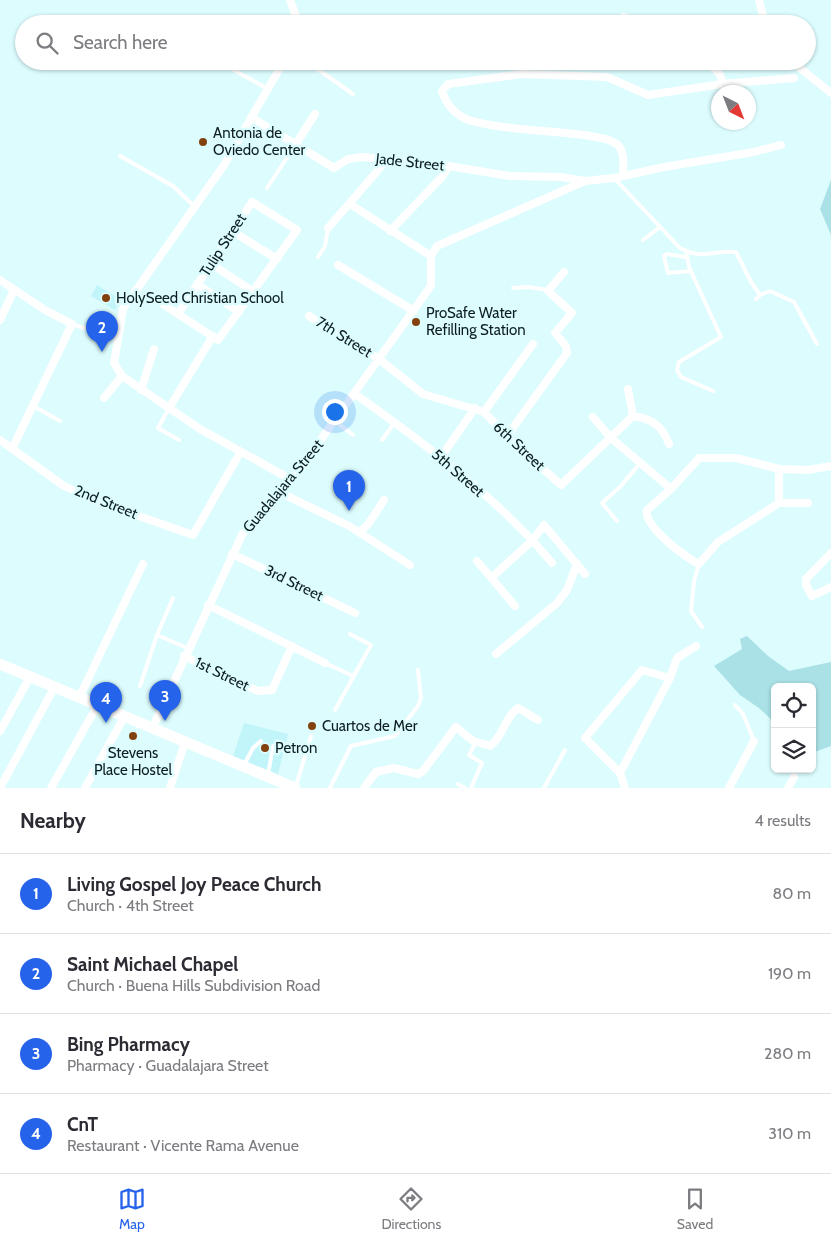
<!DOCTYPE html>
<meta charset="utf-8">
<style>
body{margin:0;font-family:Cabin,sans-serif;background:#f2f2f3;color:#2b2b33}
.controls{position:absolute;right:15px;bottom:15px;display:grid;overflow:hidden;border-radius:8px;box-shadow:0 1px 4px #0004}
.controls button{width:45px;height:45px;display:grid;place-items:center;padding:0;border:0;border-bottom:1px solid #e1e1e2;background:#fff;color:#2b2b33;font:25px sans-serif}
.compass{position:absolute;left:711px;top:85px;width:45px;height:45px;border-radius:50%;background:#fff;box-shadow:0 1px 4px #0004;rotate:138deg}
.you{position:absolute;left:334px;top:411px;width:18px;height:18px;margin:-12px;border:4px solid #fff;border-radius:50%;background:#1a73e8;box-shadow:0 0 0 8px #1a73e833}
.badge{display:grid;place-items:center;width:32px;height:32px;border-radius:50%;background:#2563eb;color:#fff;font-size:16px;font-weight:700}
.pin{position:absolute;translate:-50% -41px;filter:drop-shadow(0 1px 2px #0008)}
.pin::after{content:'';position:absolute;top:26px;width:18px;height:15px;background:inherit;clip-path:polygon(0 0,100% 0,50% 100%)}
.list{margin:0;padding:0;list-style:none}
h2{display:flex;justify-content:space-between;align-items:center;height:65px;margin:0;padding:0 20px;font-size:21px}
h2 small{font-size:16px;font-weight:400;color:#7c7c81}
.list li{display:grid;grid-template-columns:32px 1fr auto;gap:15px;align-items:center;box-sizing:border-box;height:80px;padding:0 20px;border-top:1px solid #e1e1e2}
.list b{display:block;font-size:19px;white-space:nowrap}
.list p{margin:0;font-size:16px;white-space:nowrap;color:#7c7c81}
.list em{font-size:16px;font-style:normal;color:#7c7c81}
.icon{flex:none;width:28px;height:28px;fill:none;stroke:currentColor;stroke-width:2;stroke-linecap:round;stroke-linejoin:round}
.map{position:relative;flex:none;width:831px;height:788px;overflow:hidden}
.search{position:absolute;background:#fff;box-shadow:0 1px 4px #0004;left:15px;right:15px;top:15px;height:55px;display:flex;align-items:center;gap:12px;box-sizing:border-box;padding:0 18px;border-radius:28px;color:#7c7c81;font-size:19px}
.sheet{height:385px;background:#fff}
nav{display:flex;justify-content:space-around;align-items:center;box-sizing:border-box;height:70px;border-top:1px solid #e1e1e2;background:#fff;font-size:14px;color:#7c7c81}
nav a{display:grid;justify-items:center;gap:2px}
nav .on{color:#2563eb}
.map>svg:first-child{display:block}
</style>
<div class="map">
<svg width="831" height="788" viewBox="0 0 831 788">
<rect width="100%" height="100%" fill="#dcfcfe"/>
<path fill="#c2f5f9" d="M97,285l24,15 -6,10 -24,-14z
M244,723l44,11 -10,40 -45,-18z"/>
<path fill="#a9e1e6" d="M831,180v55l-11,-26z
M747,636l21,20 21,15 42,-9v84l-19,7v-66h-37v36l-16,-15 -19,-13 -26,-29 28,-17 -2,-10z"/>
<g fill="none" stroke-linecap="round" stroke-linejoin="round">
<path stroke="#fff" stroke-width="4" d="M306,61l47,33
M232,69l36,20
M320,71l7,-10
M120,156l53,30 21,20
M614,178l66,70c22,12 34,2 56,4l15,30 9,13 -4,4
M267,188l29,-44
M643,240l17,-13
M686,251l3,16 32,70 -42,25 -2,8 4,7 32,14
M318,257l7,-11 3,-18
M686,257l-19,-3 -3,2 4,17 23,-2
M513,288l15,-1 20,3
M760,295l10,-4 24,11 23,42
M72,324l27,9
M33,406l27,15
M169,408l-11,20 21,12
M336,422l17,13
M382,440l13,-18
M617,521l-15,-18 18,-16 21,-25
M699,564l-5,17 -3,30 11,16
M157,635l30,13
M325,663l28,13
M140,686l17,-51 16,-37
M735,705l8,9 11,27
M335,710l36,-65 -21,-11
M244,765l9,-17 8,-7
M268,775l5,-29
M458,784l7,4
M296,786l15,-50
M330,788l21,-42 44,-10 23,-30 3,-8 -3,-28
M471,788l11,-25 -13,-8 7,-13
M544,788l21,-38"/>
<path stroke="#fff" stroke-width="8" d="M290,0l9,24
M759,0l6,24
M624,17l12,7
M284,61l-60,104 -101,144 -9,54 8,13 78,53 92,51
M702,61c10,6 20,10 20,23
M791,61l40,32
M251,117l83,51 14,-9 14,-2 87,9 61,10 51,1 24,4
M296,144l19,-30
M623,176c0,-10 2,-21 -4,-30 -7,-7 -19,-8 -29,-10 -29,-5 -107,-7 -128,-19 -11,-7 -16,-14 -20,-26l6,-7 74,-10 85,3 41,18 74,-11 72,-6
M350,204l81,52
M328,228l58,-67
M232,231l45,28
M390,231l52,-54 7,-11
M431,256l6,-10 148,-65 29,-3 50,-11 90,-15 27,-7
M211,264l43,28
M338,265l76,46
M0,280l45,30 27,14 -60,125
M197,284l42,28
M164,305l54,35 79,-110 -45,-28 -74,112
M309,316l70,43 44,35 61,18 23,24 54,49 72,-69c20,3 29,10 36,28
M0,320l14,-30
M628,389l5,27
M141,390l13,-41
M355,394c69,49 143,104 197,169
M104,398l18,-22
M169,408l44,-72
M484,412l49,-68
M593,417l17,20 61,52
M507,436l60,-83 -1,-7 -11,-13 17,-20 -24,-22 16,-19
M0,440l64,46 29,14 100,35 44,-77
M441,457l34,-49
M779,469v34
M281,493l68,33 61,39
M808,503h-29l-61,39 -19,22c-13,-6 -56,-38 -52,-54l24,-21 28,-31h37l43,11 29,1 23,-4
M360,532l9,-9 15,-23
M831,553l-25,26v6l6,11 19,-9
M232,554l123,59
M477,561l38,45
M492,577l41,-37 11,-15 41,49
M208,605l117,58
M496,654l61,-51 10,-13 10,-26
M184,656l74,35 14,-1 20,-44
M79,698l64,-134
M152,729l90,-194 9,-13 41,-42 136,-190 3,-5v-29
M0,731l30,-54
M620,773l50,-95 7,-20 19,-12
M0,788l54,-100
M51,788l46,-82
M85,788l39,-71
M170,788l15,-46
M364,788l12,-16 18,-4 24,6 5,-3 33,-44 17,14 17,5c13,-9 14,-28 28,-38l20,12
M625,788l-5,-15 -35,-35 57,-68 28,8
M729,788l25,-47
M788,788l6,-11"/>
<path stroke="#fff" stroke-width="11" d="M0,664l295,124"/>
</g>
<g fill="#83410e" stroke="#dcfcfe" stroke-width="2">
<circle cx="203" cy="142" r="5"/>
<circle cx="106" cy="298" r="5"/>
<circle cx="416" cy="322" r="5"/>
<circle cx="312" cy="726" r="5"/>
<circle cx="133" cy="736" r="5"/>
<circle cx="265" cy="748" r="5"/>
</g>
<g text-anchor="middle" stroke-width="5" stroke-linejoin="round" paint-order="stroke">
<g font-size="15" fill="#0e1e1f" stroke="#dcfcfe" text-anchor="start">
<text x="213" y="138">Antonia de<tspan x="213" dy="17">Oviedo Center</tspan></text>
<text x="116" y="303">HolySeed Christian School</text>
<text x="426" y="318">ProSafe Water<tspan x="426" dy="17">Refilling Station</tspan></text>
<text x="322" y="731">Cuartos de Mer</text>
<text x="275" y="753">Petron</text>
<text x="133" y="758" text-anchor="middle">Stevens<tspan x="133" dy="17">Place Hostel</tspan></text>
</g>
<g font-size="15" fill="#0e1e1f" stroke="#dcfcfe">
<text transform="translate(410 162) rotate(6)" y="5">Jade Street</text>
<text transform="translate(223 245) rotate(-57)" y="5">Tulip Street</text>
<text transform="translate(344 337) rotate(32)" y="5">7th Street</text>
<text transform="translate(519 446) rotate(43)" y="5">6th Street</text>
<text transform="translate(458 473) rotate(41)" y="5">5th Street</text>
<text transform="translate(283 486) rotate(-50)" y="5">Guadalajara Street</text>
<text transform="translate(106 502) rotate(22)" y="5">2nd Street</text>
<text transform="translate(294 583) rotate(26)" y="5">3rd Street</text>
<text transform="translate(222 674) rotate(26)" y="5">1st Street</text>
</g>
</g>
</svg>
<div class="controls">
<button><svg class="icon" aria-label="locate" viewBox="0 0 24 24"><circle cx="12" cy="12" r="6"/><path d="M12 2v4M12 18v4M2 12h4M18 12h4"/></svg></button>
<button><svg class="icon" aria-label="layers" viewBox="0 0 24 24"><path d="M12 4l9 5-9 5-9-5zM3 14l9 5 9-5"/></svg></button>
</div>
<svg class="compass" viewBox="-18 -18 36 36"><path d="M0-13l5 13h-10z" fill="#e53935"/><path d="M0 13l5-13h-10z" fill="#7c7c81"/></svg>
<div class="you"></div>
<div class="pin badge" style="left:349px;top:511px">1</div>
<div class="pin badge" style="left:102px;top:352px">2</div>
<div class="pin badge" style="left:165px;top:721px">3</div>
<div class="pin badge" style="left:106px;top:723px">4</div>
<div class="search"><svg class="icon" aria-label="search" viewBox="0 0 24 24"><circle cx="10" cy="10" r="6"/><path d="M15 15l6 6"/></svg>Search here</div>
</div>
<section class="sheet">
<h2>Nearby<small>4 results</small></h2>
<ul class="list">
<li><span class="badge">1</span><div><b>Living Gospel Joy Peace Church</b><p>Church · 4th Street</p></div><em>80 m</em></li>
<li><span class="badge">2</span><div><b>Saint Michael Chapel</b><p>Church · Buena Hills Subdivision Road</p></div><em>190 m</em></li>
<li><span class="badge">3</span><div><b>Bing Pharmacy</b><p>Pharmacy · Guadalajara Street</p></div><em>280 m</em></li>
<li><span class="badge">4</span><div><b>CnT</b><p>Restaurant · Vicente Rama Avenue</p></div><em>310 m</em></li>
</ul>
</section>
<nav>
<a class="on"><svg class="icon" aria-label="map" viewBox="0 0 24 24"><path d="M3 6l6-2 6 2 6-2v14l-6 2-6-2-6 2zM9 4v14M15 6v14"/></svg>Map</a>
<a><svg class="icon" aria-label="directions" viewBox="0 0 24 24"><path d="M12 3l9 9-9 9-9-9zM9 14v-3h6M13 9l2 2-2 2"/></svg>Directions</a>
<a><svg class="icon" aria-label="saved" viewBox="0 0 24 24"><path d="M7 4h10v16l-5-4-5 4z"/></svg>Saved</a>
</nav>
